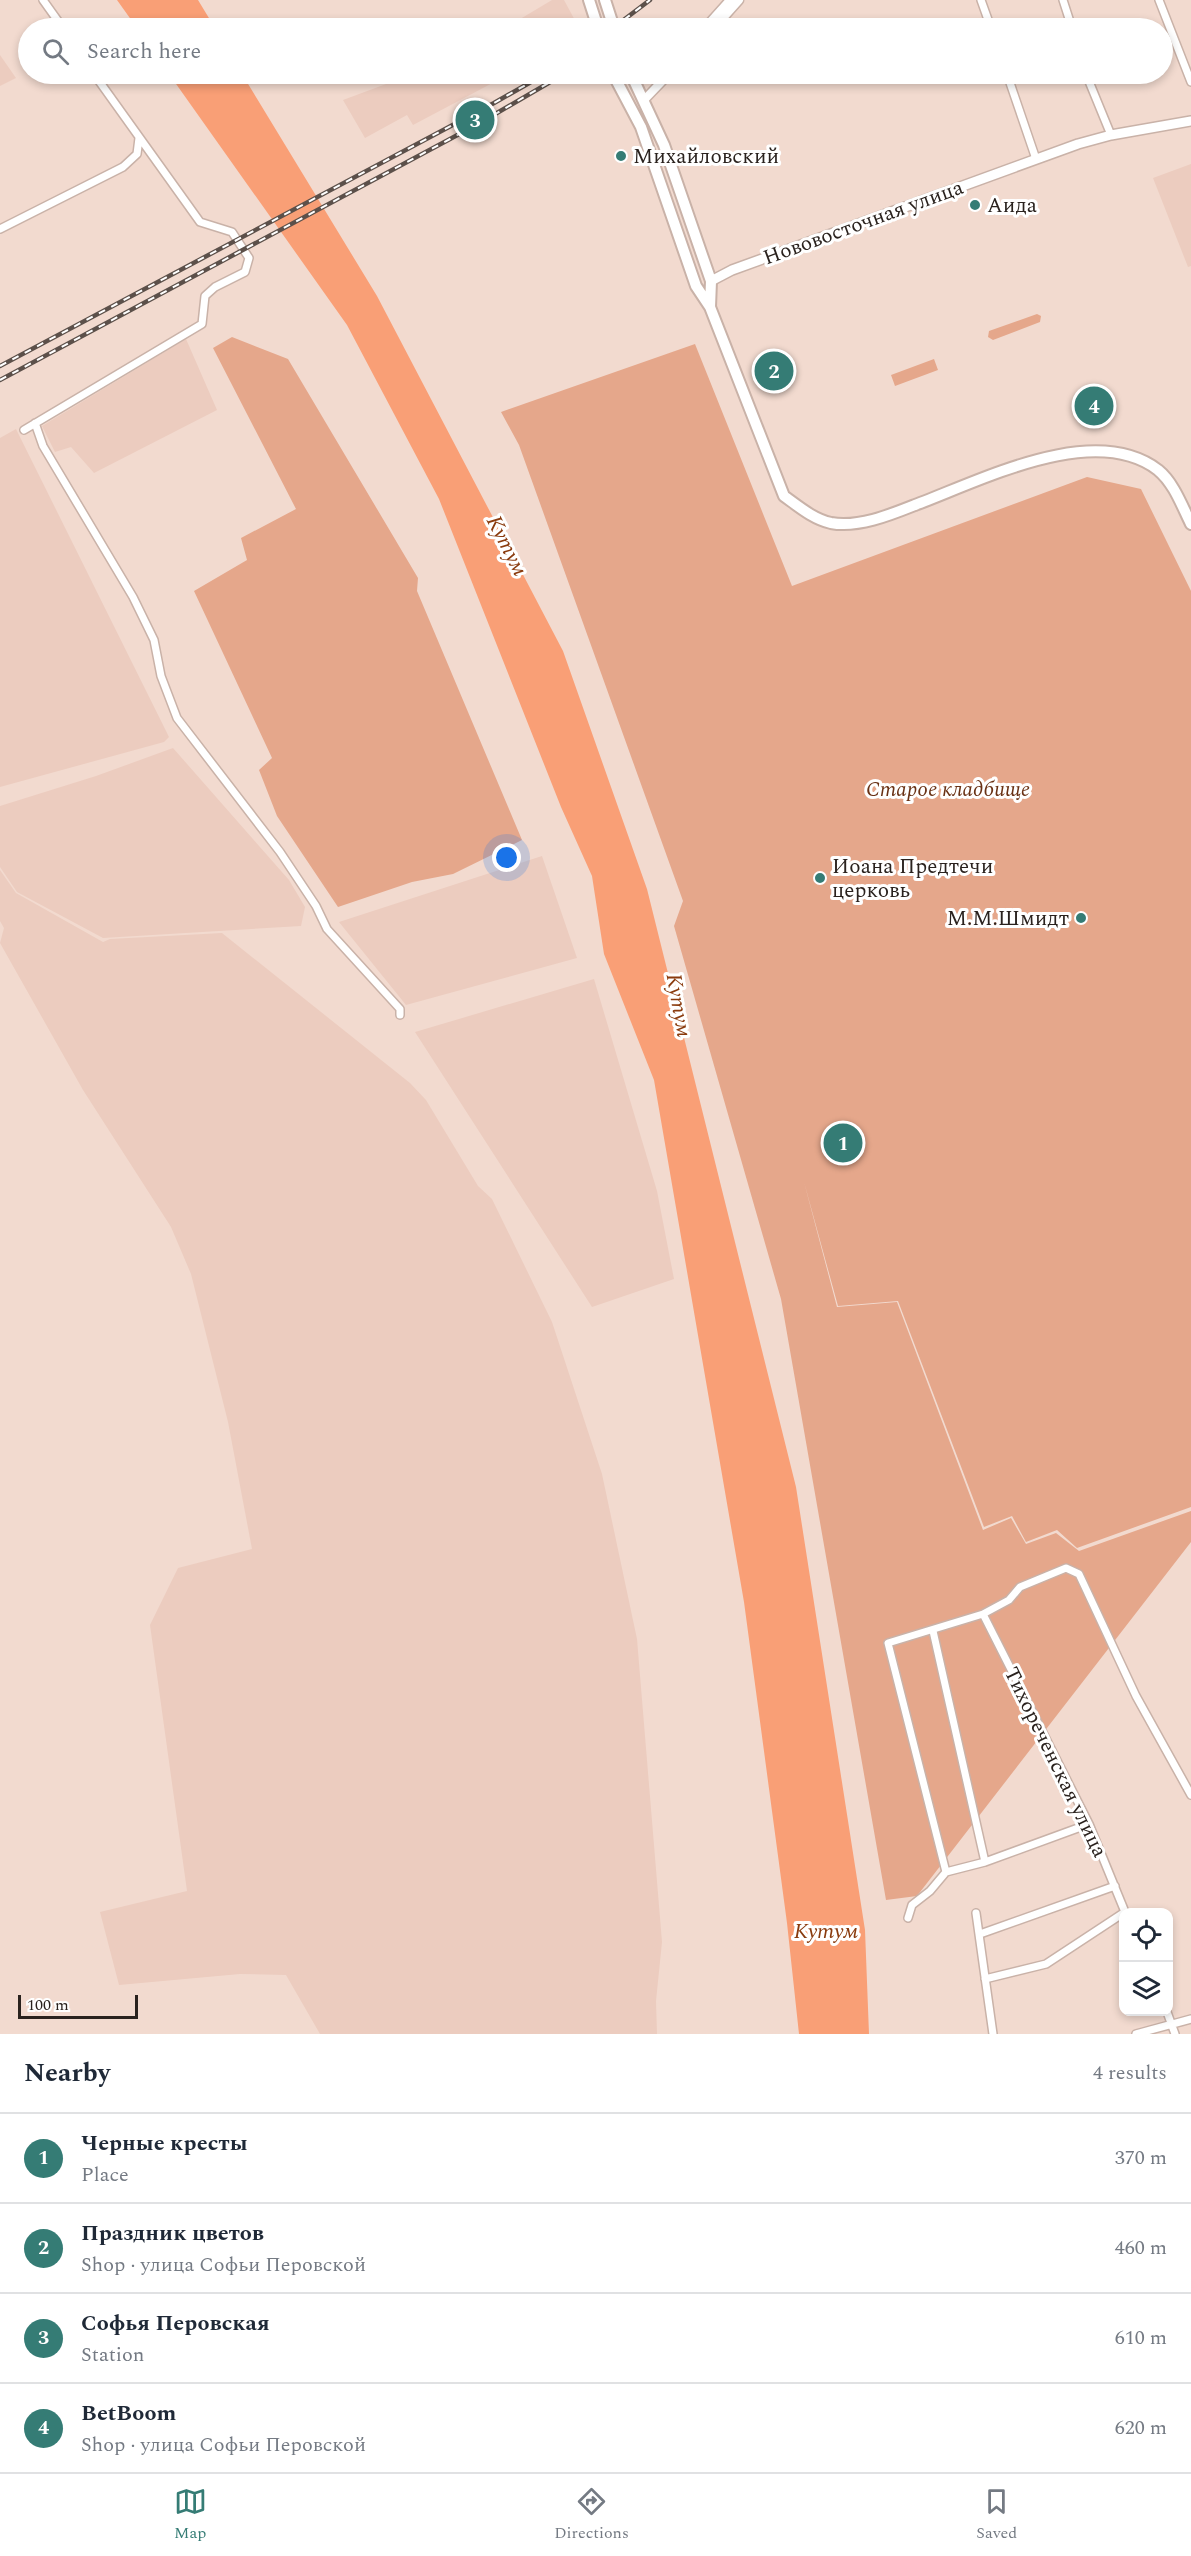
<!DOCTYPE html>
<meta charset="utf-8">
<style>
body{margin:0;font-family:Spectral,serif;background:#f2f2f3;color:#1f2937}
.controls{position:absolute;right:18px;bottom:18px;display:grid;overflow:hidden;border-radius:12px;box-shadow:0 3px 9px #0003}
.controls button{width:54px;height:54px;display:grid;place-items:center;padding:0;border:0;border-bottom:2px solid #e0e1e3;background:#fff;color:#1f2937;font:30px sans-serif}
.scale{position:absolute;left:18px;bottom:15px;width:120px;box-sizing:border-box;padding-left:6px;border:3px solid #2a221e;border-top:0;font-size:16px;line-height:21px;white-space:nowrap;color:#2a221e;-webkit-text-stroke:4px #fff;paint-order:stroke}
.you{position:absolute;left:507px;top:858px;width:21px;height:21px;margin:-15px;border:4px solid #fff;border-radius:50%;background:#1a73e8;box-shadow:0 0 0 9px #1a73e833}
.badge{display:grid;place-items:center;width:39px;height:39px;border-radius:50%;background:#357c75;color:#fff;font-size:20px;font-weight:700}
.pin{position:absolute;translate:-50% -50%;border:3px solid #fff;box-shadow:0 2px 6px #0006}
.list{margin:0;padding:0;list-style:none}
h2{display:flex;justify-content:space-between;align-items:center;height:78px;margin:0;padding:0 24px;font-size:26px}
h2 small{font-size:20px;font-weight:400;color:#747a83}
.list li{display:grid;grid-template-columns:39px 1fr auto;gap:18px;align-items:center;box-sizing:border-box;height:90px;padding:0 24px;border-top:2px solid #e0e1e3}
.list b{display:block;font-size:22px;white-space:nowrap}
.list p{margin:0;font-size:20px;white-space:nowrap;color:#747a83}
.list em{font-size:20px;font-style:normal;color:#747a83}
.icon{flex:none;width:33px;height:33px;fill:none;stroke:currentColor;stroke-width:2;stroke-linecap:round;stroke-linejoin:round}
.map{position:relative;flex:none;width:1191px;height:2034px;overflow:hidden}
.search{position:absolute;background:#fff;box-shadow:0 3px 9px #0003;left:18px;right:18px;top:18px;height:66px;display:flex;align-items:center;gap:15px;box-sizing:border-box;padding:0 21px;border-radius:33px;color:#747a83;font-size:22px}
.sheet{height:438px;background:#fff}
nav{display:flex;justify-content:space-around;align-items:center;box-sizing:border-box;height:84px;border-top:2px solid #e0e1e3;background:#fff;font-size:16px;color:#747a83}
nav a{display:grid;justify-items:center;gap:3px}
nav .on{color:#357c75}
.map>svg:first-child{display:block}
</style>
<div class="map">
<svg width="1191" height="2034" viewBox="0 0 1191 2034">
<rect width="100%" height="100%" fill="#f2dacf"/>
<path fill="#ecccbf" d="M552,0h12l14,26 -4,2h-69z
M0,55l16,23 -16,8z
M413,74h84l3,5 -87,46 -6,-10 -42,23 -22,-38z
M1191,164v102l-3,1 -35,-89z
M186,339l31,71 -123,63 -23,-26 -16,5 -13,-26z
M16,429l153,308 -5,5 -164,45v-349z
M173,748l116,132 16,27 -4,19 -198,12 -86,-46 -17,-25v-61l96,-30z
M542,856l35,102 -171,47 -67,-83z
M0,870l16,23 87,49 7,-3 112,-6 188,150 16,17 52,86 14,13 60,123 50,152 35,165 25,303 -6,59 1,33h-337l-34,-59 -46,-1 -121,11 -19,-73 87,-21 -37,-266 28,-57 74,-19 -24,-127 -37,-148 -20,-47 -88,-137 -83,-147 4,-15 -4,-7z
M594,979l63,212 17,88 -82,28 -177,-275z"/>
<path fill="#e5a78b" d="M1037,314l4,2 -1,6 -47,18 -5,-3 1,-6z
M232,337l56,22 130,219 -1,13 105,249 -69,34 -41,8 -74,25 -61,-91 -18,-46 13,-12 -78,-167 53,-31 -6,-22 55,-29 -83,-161z
M695,344l97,242 295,-109 54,12 50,102v916l-114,41 -20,-18 -31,12 -14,-26 -28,11 -86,-226 -60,5 -34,-124 33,125 60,-5 86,228 28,-12 15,26 30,-11 23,18 112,-40v31l-274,354 -31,4 -105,-601 -107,-373 9,-25 -164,-456 -18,-33z
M934,359l4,11 -43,16 -4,-11z"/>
<path fill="#f99f76" d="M117,0h81l17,28h-78z
M169,74h73l135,222 186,355 84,238 149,598 69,443 4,104h-70l-12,-111 -43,-321 -90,-522 -50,-126 -12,-78 -31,-69 -122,-308 -92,-174z"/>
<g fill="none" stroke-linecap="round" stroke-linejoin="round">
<defs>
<path id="minor" d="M43,0l20,28
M981,0l10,28
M1063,0l9,28
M1159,0l32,82
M1007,74l29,85
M1086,74l25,61
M0,229l123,-62 14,-13 2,-16
M35,423l8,23 90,151 21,43 7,36 16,42 103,134 36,54 11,23 73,80v6
M24,430l178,-106 3,-28 10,-9 30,-15 4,-14 -17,-26 -32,-10 -106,-148
M983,1614l106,210 36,88
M933,1631l52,231
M946,1872l-58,-229 95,-29 26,-14 11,-13 46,-19 13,6 57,122 55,99
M976,1913l17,121
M908,1918l4,-13 18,-14 16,-19 39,-10 104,-38
M980,1934l135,-48
M985,1979l61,-15 79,-52
M1167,2012l8,22
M1136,2034l55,-15"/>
<path id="tertiary" d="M705,28l25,-28
M714,28l25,-28
M645,99l24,-25"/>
<path id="secondary" d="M711,281l21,-11 346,-126 33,-9 80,-14"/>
<path id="primary" d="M589,0l9,28
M605,0l9,28
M613,74l28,53 55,159 14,21 74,189c14,10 29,23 47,27 27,5 59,-8 84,-18 65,-24 179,-84 243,-35 16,13 24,36 33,54
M631,74l33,71 47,136 -1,26"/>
</defs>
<use href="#minor" stroke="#c9b2a8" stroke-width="10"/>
<use href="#tertiary" stroke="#c9b2a8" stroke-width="11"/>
<use href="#secondary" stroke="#c9b2a8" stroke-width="12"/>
<use href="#primary" stroke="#c9b2a8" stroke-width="14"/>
<use href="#minor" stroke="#fff" stroke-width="7"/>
<use href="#tertiary" stroke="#fff" stroke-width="8"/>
<use href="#secondary" stroke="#fff" stroke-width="9"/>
<use href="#primary" stroke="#fff" stroke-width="10"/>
<defs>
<path id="rail" d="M613,28l37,-28
M0,366l494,-263 51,-29
M0,380l478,-256 86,-50"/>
</defs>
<use href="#rail" stroke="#5c504a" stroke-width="4.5"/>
<use href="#rail" stroke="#fff" stroke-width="2" stroke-dasharray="7" stroke-linecap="butt"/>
</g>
<g fill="#357c75" stroke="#fff" stroke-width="2">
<circle cx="621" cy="156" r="6"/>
<circle cx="975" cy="205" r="6"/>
<circle cx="820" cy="878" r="6"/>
<circle cx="1081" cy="918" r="6"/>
</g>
<g text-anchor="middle" stroke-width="6" stroke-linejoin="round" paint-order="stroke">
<g font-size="21" fill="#2a221e" stroke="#fff" text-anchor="start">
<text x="633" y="163">Михайловский</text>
<text x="987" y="212">Аида</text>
<text x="832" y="873">Иоана Предтечи<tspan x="832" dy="24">церковь</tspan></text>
<text x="1069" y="925" text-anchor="end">М.М.Шмидт</text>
</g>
<g font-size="21" fill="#2a221e" stroke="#fff">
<text transform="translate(863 222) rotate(-20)" y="7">Нововосточная улица</text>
<text transform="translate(1056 1762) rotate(64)" y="7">Тихореченская улица</text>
</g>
<g font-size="21" font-style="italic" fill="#693114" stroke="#fff">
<text x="948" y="796">Старое кладбище</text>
</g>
<g font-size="22" font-style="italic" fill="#8a3b0e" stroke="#fff">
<text transform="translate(508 545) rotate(63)" y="8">Кутум</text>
<text transform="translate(680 1005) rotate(80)" y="8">Кутум</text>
<text x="826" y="1938">Кутум</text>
</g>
</g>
</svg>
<div class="controls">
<button><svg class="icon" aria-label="locate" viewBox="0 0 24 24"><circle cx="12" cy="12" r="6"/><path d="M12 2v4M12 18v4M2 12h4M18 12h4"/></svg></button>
<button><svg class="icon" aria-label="layers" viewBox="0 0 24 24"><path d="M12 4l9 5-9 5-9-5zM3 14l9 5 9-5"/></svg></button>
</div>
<div class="scale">100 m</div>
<div class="you"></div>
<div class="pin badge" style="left:843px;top:1143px">1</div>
<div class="pin badge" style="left:774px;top:371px">2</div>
<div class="pin badge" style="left:475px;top:120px">3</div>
<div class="pin badge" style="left:1094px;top:406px">4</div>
<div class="search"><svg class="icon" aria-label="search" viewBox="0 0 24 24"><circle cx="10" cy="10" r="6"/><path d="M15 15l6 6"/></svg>Search here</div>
</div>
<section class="sheet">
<h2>Nearby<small>4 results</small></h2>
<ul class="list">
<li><span class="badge">1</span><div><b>Черные кресты</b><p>Place</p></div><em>370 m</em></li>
<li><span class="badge">2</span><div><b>Праздник цветов</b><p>Shop · улица Софьи Перовской</p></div><em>460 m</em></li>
<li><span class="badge">3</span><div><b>Софья Перовская</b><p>Station</p></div><em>610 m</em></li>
<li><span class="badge">4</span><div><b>BetBoom</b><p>Shop · улица Софьи Перовской</p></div><em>620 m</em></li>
</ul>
</section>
<nav>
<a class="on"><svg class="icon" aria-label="map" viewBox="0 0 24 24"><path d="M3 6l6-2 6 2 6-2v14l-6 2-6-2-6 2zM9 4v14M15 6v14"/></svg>Map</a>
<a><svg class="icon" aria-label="directions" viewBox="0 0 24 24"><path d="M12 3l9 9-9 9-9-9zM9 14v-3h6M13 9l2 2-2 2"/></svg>Directions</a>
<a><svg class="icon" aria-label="saved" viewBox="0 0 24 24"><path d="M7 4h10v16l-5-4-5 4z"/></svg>Saved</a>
</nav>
